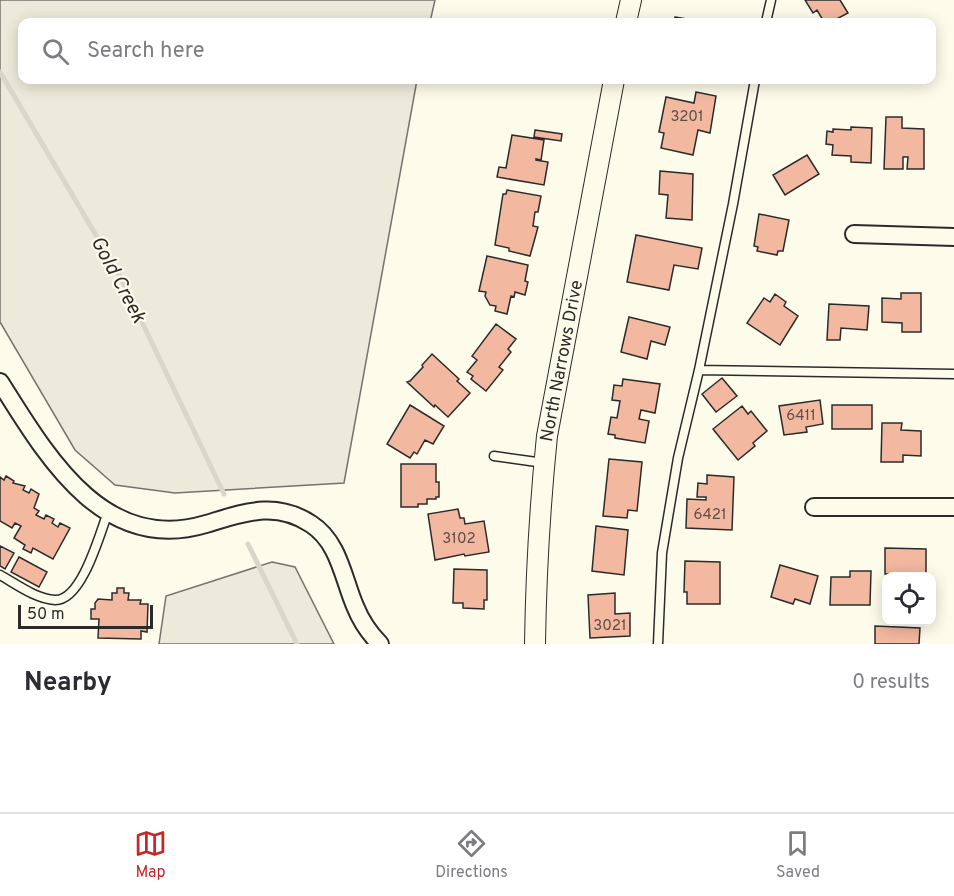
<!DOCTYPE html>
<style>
body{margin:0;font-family:Overpass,sans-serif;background:#f7f7f7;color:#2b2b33}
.controls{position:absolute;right:18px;bottom:18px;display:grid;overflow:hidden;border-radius:12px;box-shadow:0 3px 15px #0003}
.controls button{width:54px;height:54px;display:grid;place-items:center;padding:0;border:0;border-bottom:2px solid #e1e1e2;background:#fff;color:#2b2b33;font:30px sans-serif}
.scale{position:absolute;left:18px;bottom:15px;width:135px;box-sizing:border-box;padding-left:6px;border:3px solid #2b2b2b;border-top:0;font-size:16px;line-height:21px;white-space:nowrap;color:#2b2b2b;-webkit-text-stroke:4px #fdfbea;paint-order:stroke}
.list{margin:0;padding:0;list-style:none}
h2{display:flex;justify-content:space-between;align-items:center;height:78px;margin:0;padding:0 24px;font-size:26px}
h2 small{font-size:20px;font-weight:400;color:#7c7c81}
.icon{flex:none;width:33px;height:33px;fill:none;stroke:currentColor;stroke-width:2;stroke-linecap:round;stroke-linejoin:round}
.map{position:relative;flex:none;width:954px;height:644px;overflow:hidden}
.search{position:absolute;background:#fff;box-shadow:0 3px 15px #0003;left:18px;right:18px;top:18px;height:66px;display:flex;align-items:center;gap:15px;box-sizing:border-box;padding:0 21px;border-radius:12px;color:#7c7c81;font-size:22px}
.sheet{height:168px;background:#fff}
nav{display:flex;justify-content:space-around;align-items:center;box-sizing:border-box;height:84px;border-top:2px solid #e1e1e2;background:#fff;font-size:16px;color:#7c7c81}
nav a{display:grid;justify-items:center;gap:3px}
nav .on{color:#c62828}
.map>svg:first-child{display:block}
</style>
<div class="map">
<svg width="954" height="644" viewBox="0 0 954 644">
<rect width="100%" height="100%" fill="#fdfbea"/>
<path fill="#ecebdb" stroke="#74746e" stroke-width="1.5" d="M0,0h435l-5,22h-408v58h395l-73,403 -169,10 -60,-8 -40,-35 -75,-128z
M272,562l23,5 39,77h-175l7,-48z"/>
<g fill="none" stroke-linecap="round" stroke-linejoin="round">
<path stroke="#d8d7c9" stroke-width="5" d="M0,72l120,204 104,218
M248,544l49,100"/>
</g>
<path fill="#f2b8a0" stroke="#2b2b2b" stroke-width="1.5" d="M805,0h35l8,13 -17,9h-7l-7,-12 -4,3z
M675,17l30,5h-31z
M696,92l20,4 -6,37 -12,-3 -5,25 -32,-7 3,-15 -5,-1 7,-35 28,6z
M886,117h16v11l22,1v40h-17l1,-12h-5v12h-19z
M851,127l21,1 -1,35 -20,-1v-6l-19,-1 1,-10 -7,-1 1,-13 6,1v-3l18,1z
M535,130l27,4 -1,7 -27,-4z
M512,135l32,5 -3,20 -5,-1v1l12,2 -4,23 -47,-8 2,-10 7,1z
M807,155l12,19 -34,21 -12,-20z
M660,171l33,3 -1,46 -26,-2 2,-23 -9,-1z
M507,190l34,6 -3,16h-3l-2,14 5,1 -8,29 -21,-5v-3l-14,-3 8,-51h3z
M759,214l30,6 -6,31h-5l-1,4 -20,-4 1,-4 -4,-1z
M636,235l66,13 -4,21 -24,-4 -5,25 -42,-8z
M487,256l41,9 -3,16 3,1 -3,13 -10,-3 -1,5 -3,-1 -4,18 -12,-3 1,-5 -6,-1 -5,-9 1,-4 -7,-1z
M901,293h20v39h-19v-9l-20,-1v-24l19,1z
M775,294l11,8 -2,4 14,10 -18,29 -33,-22 17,-25 6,4z
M829,304l40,2 -2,24 -26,-2 -1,12h-13z
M629,317l41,10 -5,18 -14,-4 -4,18 -26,-7z
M496,324l20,15 -8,10 3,3 -12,15 4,3 -17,21 -15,-12 2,-3 -6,-4 10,-12 -5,-4z
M432,354l27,25 -2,2 13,12 -22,24 -13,-12 -1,2 -27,-25 3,-1 13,-14 -1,-2z
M722,378l15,18 -21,16 -14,-18z
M623,379l37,5 -5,29 -14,-3 -2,9 10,2 -4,22 -30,-5v-3l-7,-1 3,-17 6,1 3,-17 -8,-1 2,-15 8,1z
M820,400l3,24 -17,3 1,5 -23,3 -5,-29z
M410,405l34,21 -11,18 -8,-4 -8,14 -3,-2 -4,6 -23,-14z
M832,405h40v24h-40z
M742,406l6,8 3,-3 16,20 -14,12 2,3 -17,14 -25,-31z
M882,423h20l-1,7 20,1v25l-18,-1v7h-22z
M609,459l33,3 -5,49 -9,-1 -1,8 -24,-2z
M401,464h35v18h3v15h-3v2h-9v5h-9v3h-17z
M707,475l27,2 -2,53 -46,-2 1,-29 19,1v-3h-9l1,-14 9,1z
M6,476l8,5 -1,2 12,3 -2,4 6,3 2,-4 8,5 -5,14 5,3 -3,4 8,4 2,-4 8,4 -2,4 6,4 2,-4 10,5 -17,31 -20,-11 -2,5 -8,-4 2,-4 -11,-7 7,-12 -6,-3 -3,5 -12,-7v-44l4,3z
M458,509l2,9h4l1,6 19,-3 5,31 -24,4 -1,-2 -29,6 -7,-46z
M596,526l32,4 -4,45 -32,-4z
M0,546l14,7 -9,16 -5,-3z
M885,548l41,1v25h-41z
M19,557l28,15 -8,15 -28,-15z
M685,561l35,1v42h-33v-12h-3z
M780,565l38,11 -8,28 -15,-5 -2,5 -22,-7z
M454,569l33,1v30h-3v9l-21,-1v-5h-10z
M850,571h21l-1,34h-40l1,-28h19z
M117,588h7v5h5l-1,7h13l-1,4h8l-1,28 -6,-1v8l-43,-1 1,-19h-8v-10h4v-6l3,-4 14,1v-7h5z
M615,593v21l15,-1v23l-40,2 -2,-43z
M875,626l45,2 -1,16h-44z"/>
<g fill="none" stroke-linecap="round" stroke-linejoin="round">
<defs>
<path id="service" d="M766,22l5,-22
M699,370l255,4
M494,456l50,7
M0,575c16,9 36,24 55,25 27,1 45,-67 53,-88
M658,644l4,-91 16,-95 21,-88 34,-166 22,-124"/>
<path id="minor" d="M854,234l100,3
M0,382c46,73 103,173 206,142 37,-11 69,-24 105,0 28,18 32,54 44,82 6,15 14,27 25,38
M814,507h140"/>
<g id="tertiary">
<path d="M626,22l5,-22"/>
<path id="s1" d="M535,644c1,-70 5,-139 12,-208l67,-356"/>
</g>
</defs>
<use href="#service" stroke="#2b2b2b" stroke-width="11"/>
<use href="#minor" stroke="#2b2b2b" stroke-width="20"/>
<use href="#tertiary" stroke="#2b2b2b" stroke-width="22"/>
<use href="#service" stroke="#fdfbea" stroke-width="8"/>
<use href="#minor" stroke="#fdfbea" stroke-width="16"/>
<use href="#tertiary" stroke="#fdfbea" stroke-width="20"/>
</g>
<g text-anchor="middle" stroke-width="4.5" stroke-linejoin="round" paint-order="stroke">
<g font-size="15" fill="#5d4e48">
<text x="687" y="121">3201</text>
<text x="801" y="420">6411</text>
<text x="710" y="519">6421</text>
<text x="459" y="543">3102</text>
<text x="610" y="630">3021</text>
</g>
<g font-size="18" fill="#2b2b2b" stroke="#fdfbea">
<text dy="6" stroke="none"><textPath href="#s1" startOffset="285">North Narrows Drive</textPath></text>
</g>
<g font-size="20" font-style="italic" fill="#2b2b2b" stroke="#fdfbea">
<text transform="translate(119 279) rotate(62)" y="7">Gold Creek</text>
</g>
</g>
</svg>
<div class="controls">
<button><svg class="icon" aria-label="locate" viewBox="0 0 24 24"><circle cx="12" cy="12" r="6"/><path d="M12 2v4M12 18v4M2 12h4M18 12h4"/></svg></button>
</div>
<div class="scale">50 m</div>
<div class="search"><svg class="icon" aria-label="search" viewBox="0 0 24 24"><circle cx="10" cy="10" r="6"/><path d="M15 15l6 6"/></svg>Search here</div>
</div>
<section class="sheet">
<h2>Nearby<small>0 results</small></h2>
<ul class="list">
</ul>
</section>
<nav>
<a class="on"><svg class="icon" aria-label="map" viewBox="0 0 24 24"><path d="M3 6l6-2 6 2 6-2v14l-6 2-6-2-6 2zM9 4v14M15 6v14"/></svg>Map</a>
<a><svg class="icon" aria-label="directions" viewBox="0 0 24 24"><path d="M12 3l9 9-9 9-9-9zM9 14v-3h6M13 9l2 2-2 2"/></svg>Directions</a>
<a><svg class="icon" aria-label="saved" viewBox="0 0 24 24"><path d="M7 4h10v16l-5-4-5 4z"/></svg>Saved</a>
</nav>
